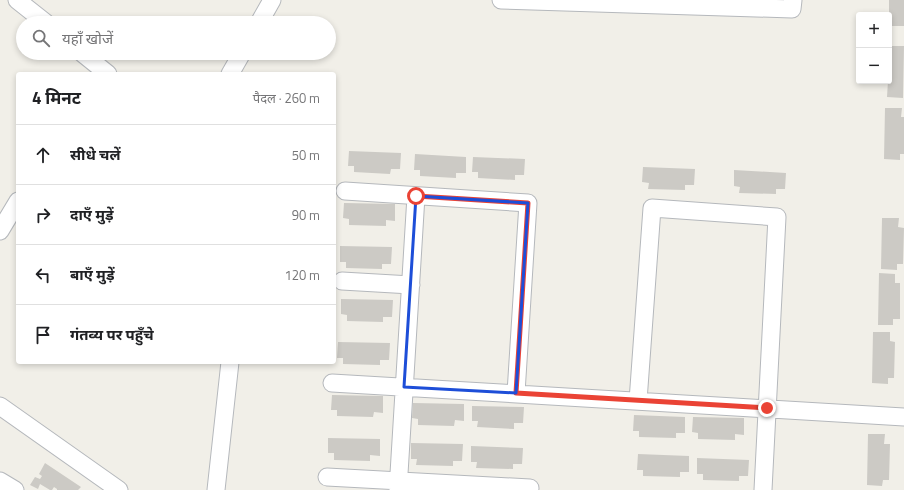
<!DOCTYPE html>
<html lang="hi">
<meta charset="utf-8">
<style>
body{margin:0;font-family:"Titillium Web","Noto Sans Devanagari",sans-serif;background:#f2f2f2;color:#202124}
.controls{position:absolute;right:12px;top:12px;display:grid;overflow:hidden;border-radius:4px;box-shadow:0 2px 6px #0003}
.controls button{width:36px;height:36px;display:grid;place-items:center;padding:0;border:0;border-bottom:1px solid #e0e0e0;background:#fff;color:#202124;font:20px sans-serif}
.stop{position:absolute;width:12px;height:12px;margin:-9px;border:3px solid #ea4335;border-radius:50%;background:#fff}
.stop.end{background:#ea4335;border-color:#fff;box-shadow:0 1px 4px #0008}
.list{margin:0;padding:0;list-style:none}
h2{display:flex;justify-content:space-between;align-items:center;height:52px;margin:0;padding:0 16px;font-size:17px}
h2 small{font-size:13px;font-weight:400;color:#757577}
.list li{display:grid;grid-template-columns:26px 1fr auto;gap:12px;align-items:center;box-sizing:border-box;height:60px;padding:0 16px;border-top:1px solid #e0e0e0}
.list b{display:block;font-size:15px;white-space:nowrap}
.list em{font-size:13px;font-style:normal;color:#757577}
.icon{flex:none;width:22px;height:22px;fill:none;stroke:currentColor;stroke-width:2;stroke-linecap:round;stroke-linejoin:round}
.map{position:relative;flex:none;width:904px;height:490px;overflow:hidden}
.search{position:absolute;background:#fff;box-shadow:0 2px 6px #0003;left:16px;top:16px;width:320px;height:44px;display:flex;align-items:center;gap:10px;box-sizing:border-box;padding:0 14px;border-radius:22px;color:#757577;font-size:15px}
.panel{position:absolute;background:#fff;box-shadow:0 2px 6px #0003;left:16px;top:72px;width:320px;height:292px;border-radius:4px}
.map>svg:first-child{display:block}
</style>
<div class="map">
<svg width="904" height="490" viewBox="0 0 904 490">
<rect width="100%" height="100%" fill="#f1efe8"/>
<path fill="#cccac5" d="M889,0h15v26h-15z
M889,46h15l-1,52 -16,-1 1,-16h1z
M885,108h17l-1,9h3v37h-4v6l-16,-1z
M349,151l52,2 -1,16h-9l-1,5 -36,-2v-6h-6z
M415,154l51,3v16h-10v5l-36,-2v-6h-6z
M473,157l52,2 -1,16h-9v5l-37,-2v-6h-6z
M643,167l52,2 -1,16h-9v5l-37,-1 1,-6 -7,-1z
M734,170l52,3 -1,16h-9v5l-37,-1 1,-6 -6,-1z
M344,203l51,1v17l-9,-1v6l-37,-1v-6l-6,-1z
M882,218h17l-1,9 6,1 -1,36h-6v6l-16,-1z
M340,246l52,1 -1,17h-9v5l-36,-1v-6h-6z
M879,273l16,1v9h5v36h-7v6h-15z
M341,299l52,1 -1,17h-9v5l-36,-1v-6l-6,-1z
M873,332h17v9l5,1 -1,36h-6v6l-16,-1z
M338,342l52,1 -1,17h-9v5l-37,-1v-6h-6z
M332,395l51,1v17l-9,-1 -1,5 -36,-1v-6h-6z
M413,403l51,1v17l-9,-1 -1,6 -36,-1v-6l-6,-1z
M472,406l52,1 -1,16h-9v6l-37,-2 1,-6h-6z
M634,415l51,2v16h-9v5l-37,-1v-6h-6z
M693,417l51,1v17l-9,-1v6l-37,-1v-6l-6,-1z
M868,434h17l-1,10h6l-1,36h-6l-1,6 -15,-1z
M328,438l52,1v17l-10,-1v6l-36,-1v-7h-6z
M411,443l52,1 -1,17h-9v5l-37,-1 1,-6h-6z
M471,446l52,2 -1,16h-9v5l-37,-1 1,-6h-6z
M638,454l51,2v16h-9v5l-37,-1v-6h-6z
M697,458l52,2 -1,16h-9v5l-36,-1v-6h-6z
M45,463l18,12 -7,10 7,-10 18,12 -3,3h-21v-1l-3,-2 -2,3h-2l-10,-6 -2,5 -8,-4 5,-8 5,2 2,-3 -3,-2z"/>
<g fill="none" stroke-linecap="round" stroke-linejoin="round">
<defs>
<path id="minor" d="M17,0l29,23
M501,0l291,9 1,-9
M259,23l13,-23
M82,53l26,21
M230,74l12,-21
M345,191l183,12 -12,190
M0,231l18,-30
M342,281l69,4
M332,383l572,34
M638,401l14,-193 125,9 -14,273
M0,406l119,84
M327,477l203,11
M0,481l15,9
M216,490l14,-128
M398,490l18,-294"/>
</defs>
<use href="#minor" stroke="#b5b8bc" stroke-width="19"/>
<use href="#minor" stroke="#fff" stroke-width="17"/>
</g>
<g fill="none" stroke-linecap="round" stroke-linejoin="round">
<path stroke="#ea4335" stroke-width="5" d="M416,196l112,7 -12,190 251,15"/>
</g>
<path fill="none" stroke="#1d4ed8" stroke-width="3" stroke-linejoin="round" d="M416,196l112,7 -12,190 -112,-6z"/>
</svg>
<div class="controls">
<button>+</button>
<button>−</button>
</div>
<div class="stop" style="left:416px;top:196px"></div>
<div class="stop end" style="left:767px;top:408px"></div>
<div class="search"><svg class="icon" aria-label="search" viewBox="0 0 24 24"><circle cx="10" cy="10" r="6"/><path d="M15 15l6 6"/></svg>यहाँ खोजें</div>
<section class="panel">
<h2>4 मिनट<small>पैदल · 260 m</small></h2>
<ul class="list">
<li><svg class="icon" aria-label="ahead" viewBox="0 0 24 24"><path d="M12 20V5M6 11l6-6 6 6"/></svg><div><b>सीधे चलें</b></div><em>50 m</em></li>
<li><svg class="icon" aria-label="right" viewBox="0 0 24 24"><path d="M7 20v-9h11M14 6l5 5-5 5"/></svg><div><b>दाएँ मुड़ें</b></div><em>90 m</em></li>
<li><svg class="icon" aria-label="left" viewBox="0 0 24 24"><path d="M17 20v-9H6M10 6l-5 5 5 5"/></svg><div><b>बाएँ मुड़ें</b></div><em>120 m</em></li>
<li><svg class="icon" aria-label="arrive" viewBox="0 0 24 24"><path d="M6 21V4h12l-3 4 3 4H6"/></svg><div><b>गंतव्य पर पहुँचे</b></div></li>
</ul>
</section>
</div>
